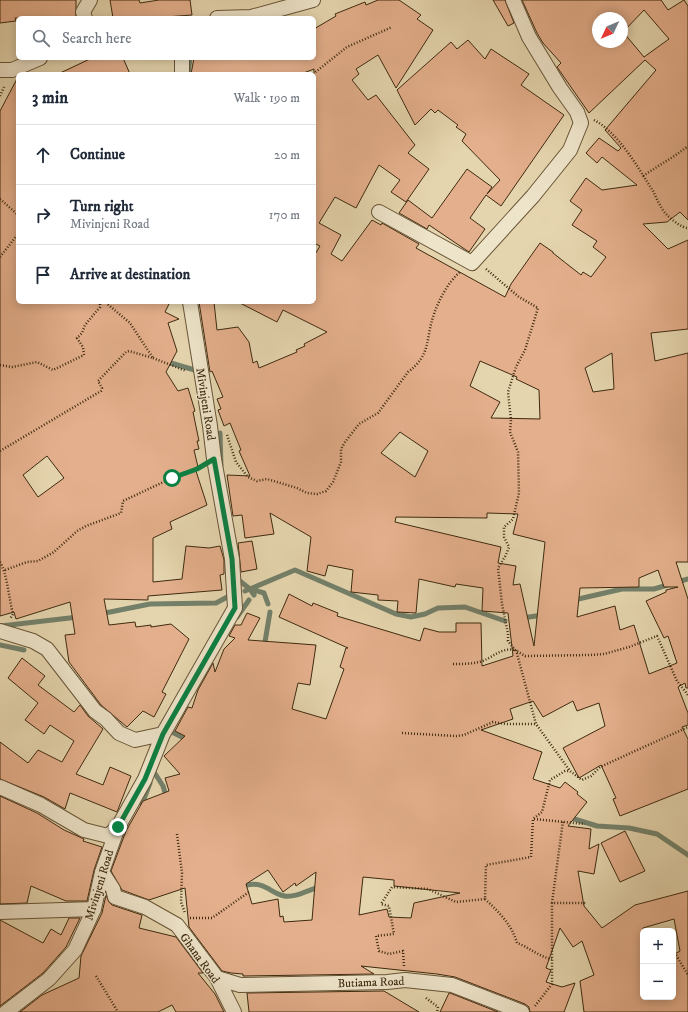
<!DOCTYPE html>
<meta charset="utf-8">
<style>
body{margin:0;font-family:"IM FELL DW Pica",serif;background:#f6f6f7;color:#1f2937}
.controls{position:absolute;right:12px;bottom:12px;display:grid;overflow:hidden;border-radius:6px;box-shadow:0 2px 10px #0003}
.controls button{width:36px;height:36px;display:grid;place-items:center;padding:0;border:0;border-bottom:1px solid #e0e1e3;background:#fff;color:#1f2937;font:20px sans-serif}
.compass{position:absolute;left:592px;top:12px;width:36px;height:36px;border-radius:50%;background:#fff;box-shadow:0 2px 10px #0003;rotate:226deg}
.stop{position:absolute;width:12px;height:12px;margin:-9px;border:3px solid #0b8043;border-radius:50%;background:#fff}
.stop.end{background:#0b8043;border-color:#fff;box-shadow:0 1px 4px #0008}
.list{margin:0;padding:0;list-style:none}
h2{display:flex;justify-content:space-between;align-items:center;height:52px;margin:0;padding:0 16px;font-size:17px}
h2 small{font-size:13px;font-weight:400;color:#747a83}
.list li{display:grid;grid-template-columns:26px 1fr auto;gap:12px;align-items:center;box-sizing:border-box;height:60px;padding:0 16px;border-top:1px solid #e0e1e3}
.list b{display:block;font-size:15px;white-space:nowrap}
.list p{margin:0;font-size:13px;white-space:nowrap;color:#747a83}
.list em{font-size:13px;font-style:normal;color:#747a83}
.icon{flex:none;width:22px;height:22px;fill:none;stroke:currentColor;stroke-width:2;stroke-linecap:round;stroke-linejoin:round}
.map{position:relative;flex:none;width:688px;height:1012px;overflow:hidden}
.search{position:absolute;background:#fff;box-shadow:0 2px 10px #0003;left:16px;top:16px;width:300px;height:44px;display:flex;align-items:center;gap:10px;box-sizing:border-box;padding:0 14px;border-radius:6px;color:#747a83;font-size:15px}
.panel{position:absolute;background:#fff;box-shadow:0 2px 10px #0003;left:16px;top:72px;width:300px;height:232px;border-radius:6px}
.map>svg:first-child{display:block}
</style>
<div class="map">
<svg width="688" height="1012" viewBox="0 0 688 1012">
<rect width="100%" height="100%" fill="#e5d5ae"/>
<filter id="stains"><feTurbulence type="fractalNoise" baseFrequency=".005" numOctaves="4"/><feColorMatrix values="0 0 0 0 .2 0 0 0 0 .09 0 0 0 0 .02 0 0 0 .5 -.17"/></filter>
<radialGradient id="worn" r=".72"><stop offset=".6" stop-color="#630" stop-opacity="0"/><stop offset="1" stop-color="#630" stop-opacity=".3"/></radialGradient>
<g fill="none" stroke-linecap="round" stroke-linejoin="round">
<path stroke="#73806a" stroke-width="5" d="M188,74l2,-16
M164,361l34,10
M220,433l1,33
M236,578l14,11 4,6
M250,589l14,4 4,11
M245,591l50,-21 101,44 15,3 14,-3 13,-6 27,-1 40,14
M574,600l48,-11h32l34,-10
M100,614l50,-10 66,-1 17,-9
M237,617l12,-17
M522,618l21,-3
M1,626l77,-9
M0,645l24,5
M264,648l6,-36
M170,731l14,7 2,4
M154,772l9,14 4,13
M142,804l8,-21
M568,817l29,9 32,2 28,6 31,21
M242,880l5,5c26,-5 26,21 58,7 5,-2 11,-3 14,-7"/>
</g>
<path fill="#e4af8c" stroke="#3e2a0f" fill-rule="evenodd" d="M0,0h76v18h-61l1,3 -16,2z
M110,0h29l1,3 19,-3h31l2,15 -40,3h-39z
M378,0h21l22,15 -4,4 16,11 -37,58 -18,-33 -22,14 3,5 -7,6 16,20 8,-5 39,50 -7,8 21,16 -23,33 -15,-10 9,-12 -21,-15 -23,43 -21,-11 -16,26 22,12 -10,19 11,7 30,-41 9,5 1,-2 37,21 -3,4 89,49 6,-13 29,-41 13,9v1l28,22 2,-3 8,5 15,-20 -13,-10 4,-6 -25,-16 10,-15 -12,-9 16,-23 16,12 35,-5 -35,-28 -5,6 -11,-10 13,-15 19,13 3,-3 -16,-18 51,-60 -11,-10 -56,53 -32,-46 4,-4 -18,-20 -6,-10 -15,-33h139l7,10 16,-10 4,6v214l-8,-8 -13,10 -24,2 25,25 20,-9v89l-37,4 4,28 33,-8v209h-12l12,37v89h-2l-1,-5 -7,4 10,26v12l-6,2 6,12v50l-68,27 -7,-17 3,-1 -15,-33 -22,13 -16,-30 42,-22 -6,-23 -22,8 -4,-10 -30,16 -10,-16 -23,8 3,10 -32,11 61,22 -9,27 27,9 5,-6 13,10 -1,2 10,8 -19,24 23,3 -2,20 10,-5 -5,30 -16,-3 6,35 18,22 33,-23 53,-14v121h-104l-4,-31 14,-6 -12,-34 -9,6 -13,-19 -14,40 5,2 -5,12 16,5 13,-4 -11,29h-34l-1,-5 -4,-3 -70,-27 -18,-3 -76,-8 13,8 -131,2v-2l-12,-1 -9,-2 -33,-44 -4,-39 -36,12 -27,-10 -11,-19 15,-40 17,-30 26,-10 -4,-13 15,-4 -16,-18 21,-20 -10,-5 13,-24 4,1 6,-18 15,-27 2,9 9,-23 11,-11 -6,-2 6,-11h6l6,-12 13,5 -12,22 68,5 -6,40 -12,-2 -6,26 34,10 18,-50 -4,-2 6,-19h2l-69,-31 10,-23 23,12 1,-3 25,10 -1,3 83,25 4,-13 15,4h17v-9h25l1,43 31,-10 -5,-43 -26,-2 1,-23 -27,-4 -1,3 -36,-8 -3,34 -19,-1 1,-11 -20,-1v-5l-27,-3 2,-22 -25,-5 -3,11 -18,-5 4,-34 -41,-24 4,21 -29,4 -3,-23 -9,1 -6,-41 23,1 -11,-25 2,-1 -11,-27 -6,3 -6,-16 3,-1 -4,-10 6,-2 -11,-26 -2,1 -11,-70h15l3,28 21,-3 11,15 4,21 4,-2 2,7 38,-16 -1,-2 9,-4 -1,-2 23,-12 -44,-22 -6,12 -39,-20h76v-46l6,-10 -6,-3v-174l-13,5h-110l3,-16h120v-29l22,-13 -1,-2 30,-12 1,3zM644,10l25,29 -25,18 -21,-25zM598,18h24v24h-24zM612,353l2,36 -21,3 -8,-24zM480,361l37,16 -1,2 23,11 1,29 -49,-1 9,-16 -30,-16zM400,432l28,19 -13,26 -34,-24zM487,513l31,1 -5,20 32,8 -11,104 -14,-62 -7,1 3,-19 -18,-3 3,-16 -106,-25 1,-5 91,1zM658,570l6,17h14l-12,3v2l-20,9 18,37 4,-2 9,27 -28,11 -15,-49 -14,5 -5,-24 -38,11 3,-29 59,-1v-9zM268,870l15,22 12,-9 1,3 20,-14 -4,48 -28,2 -1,-6 -3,1 -2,-18 -26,5 -6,-20zM363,877l31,3v6l66,7 -46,10 -3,15 -22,-1 -2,-8 -28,6zM674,919l6,32 -7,4v42h-30v-69z
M493,0h12l9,23 -6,3z
M468,40l17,19 6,-10 38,25 -8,11 43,30 -63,91 -15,-11 -16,23 15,11 -16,23 -40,-27 -2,4 -28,-16 9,-13 24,18 35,-49 25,18 -5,7 13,-14 -38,-39 4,-7 -10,-7 2,-2 -20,-15 -3,3 -4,-4 -16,16 -18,-35 54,-48 6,7z
M92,58h31l7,16h-72z
M18,77v225h152l-5,10 14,7 -11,4 9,28 -11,21 12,19 10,-3 7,23 -2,1 6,29h-2l2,8 -5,1 4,17 -3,1 12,37 -37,17 2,7 -19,9v44l29,-3 4,-33 23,2 11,-2 4,14v14l-4,1 2,15 -74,6v4l-44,-1 5,26 26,-3 1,5 15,-2v2l20,-3 18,15 -27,53 4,2 -12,23 -11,-6 -16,16 -26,-22 -32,-43 -4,-27 10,-1 -5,-32 -54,17 -2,-7 -14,4v-505zM47,456l17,22 -26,19 -15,-22z
M252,541l5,28 -16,3 -3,-29z
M22,658l23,18 -7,9 36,27 6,-7 8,11 15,13 -27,45 27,11 7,-18 21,9 -14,36 -47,-19 -5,16 -21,-12 -44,-18v-37l28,21 10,-13 24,12 12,-21 -24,-16 -6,9 -19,-14 13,-17 -30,-25z
M0,796l37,17 27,17 20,9 -1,2 19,6 -8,23 -7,31h-21l-35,-15 -4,17 -27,1z
M625,831l20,40 -25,11 -19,-39z
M106,895l3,7 3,3 30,10 -3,13 37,9 27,36h-5l17,21 9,18h-48l-4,-7 -14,7h-138l22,-17 37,-17 2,-22 21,-43z
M69,918h11l-14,29 -23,26 -43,33v-86l43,23 8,-14 10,6z
M384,991l35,21h-170l-2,-19z
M449,993h1l48,19h-58z"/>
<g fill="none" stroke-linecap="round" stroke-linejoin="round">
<defs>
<path id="minor" d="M85,18l-2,-6 7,-12
M217,18l34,-1 62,-17
M0,70h12l28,-12
M182,74v-16
M379,212l93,51 61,-67 37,-46 11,-27 -4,-11 -17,-24 -31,-51 -16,-37
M0,631l33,10 14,8 48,62 11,8 13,14 16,7 28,-6
M0,787l41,18 43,25 24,6 10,-9
M102,872l11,17 2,8 30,10 32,18 40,53 17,34
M0,912l94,-3
M217,978l23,7 147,-3 18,-2 47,5 70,27
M6,1012l43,-33 26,-29 19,-41 8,-37 16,-45 27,-48 18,-45 72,-126 -3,-49 -18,-100 -4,-33 -20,-124"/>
</defs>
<use href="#minor" stroke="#685537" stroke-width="16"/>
<path stroke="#3e2a0f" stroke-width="2.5" stroke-dasharray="1 2" stroke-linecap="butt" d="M313,74l34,-27 45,-20
M0,96l5,-11
M594,120c25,13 44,48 59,71 4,8 8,18 14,24 5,5 15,13 21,13
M643,176c16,-11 30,-18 45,-30
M0,199l18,16
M0,257l18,-23
M486,269l33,28 19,11 -13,42 -9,17 -8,25 3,28 -1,12 8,20 1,41 -6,26 -9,8v10l5,10 -3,8 -8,13 4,36 6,30v7l7,9 10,6 65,-1 14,-1 25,-7 28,-11 20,45 11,14
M153,358l33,13
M0,365l12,2 25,-5 16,8 31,-15 -1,-8 -6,-9 5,-5 3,-8 15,-18v-5
M227,435l9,27 12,15 9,4 10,-2 30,9 10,5 10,1 9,-3 7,-9 8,-20v-13l4,-7 14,-18 19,-11 30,-41c24,-18 17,-33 26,-58 5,-14 14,-32 26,-42
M0,451l101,-60 1,-3 -4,-7 28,-29 3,-1 24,7 -23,-35 -25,-21
M0,562c7,11 9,37 13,52l-3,5
M5,570l22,-8 11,-1 16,-9 23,-21 9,-5 35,-13 2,-12 49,-23 28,-11
M516,650l20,74 34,47 12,9 9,-4 9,-9 88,-40
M453,664c9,0 18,0 26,-2 13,-3 21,-15 36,-12
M402,733l54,3 8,-1 29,-13 13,2h30
M534,819l51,5
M177,834l5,39 -1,29 4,11
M485,899c14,13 27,26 32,44 12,4 22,14 35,16
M552,903l11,-82
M190,918h22l37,-26
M673,950l15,25
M404,966l-1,-15 -14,3 -10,-3 -3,-15 18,-2 -5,-28 -8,-2 11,-17 36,2 28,13 29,-3 1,-34 45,-8 2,-38 9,-7 8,-32 15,-9h5
M96,976l22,36
M426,998l12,9 -1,5
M535,1006l17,-22v-81h35"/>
<use href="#minor" stroke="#eee4ca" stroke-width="14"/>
</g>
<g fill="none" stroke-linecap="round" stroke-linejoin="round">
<path stroke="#0b8043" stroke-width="5" d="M118,827l27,-48 18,-45 72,-126 -3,-49 -18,-100 -17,10 -25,9"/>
</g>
<g text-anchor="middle" stroke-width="3" stroke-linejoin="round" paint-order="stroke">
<g font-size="12" fill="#3e2a0f" stroke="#eee4ca">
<text transform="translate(206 404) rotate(81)" y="4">Mivinjeni Road</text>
<text transform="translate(99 885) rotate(-73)" y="4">Mivinjeni Road</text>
<text transform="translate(200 958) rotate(54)" y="4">Ghana Road</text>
<text transform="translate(371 982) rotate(-2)" y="4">Butiama Road</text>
</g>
</g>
<rect width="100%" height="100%" filter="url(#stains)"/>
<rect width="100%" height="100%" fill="url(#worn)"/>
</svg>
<div class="controls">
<button>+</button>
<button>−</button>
</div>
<svg class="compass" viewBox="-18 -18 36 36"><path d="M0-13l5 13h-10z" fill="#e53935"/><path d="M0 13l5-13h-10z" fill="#747a83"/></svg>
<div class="stop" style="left:172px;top:478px"></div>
<div class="stop end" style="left:118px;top:827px"></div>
<div class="search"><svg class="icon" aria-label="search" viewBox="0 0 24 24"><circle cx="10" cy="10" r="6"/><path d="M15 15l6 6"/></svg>Search here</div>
<section class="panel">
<h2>3 min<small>Walk · 190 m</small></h2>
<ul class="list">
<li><svg class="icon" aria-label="ahead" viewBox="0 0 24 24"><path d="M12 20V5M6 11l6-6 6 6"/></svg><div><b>Continue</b></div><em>20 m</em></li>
<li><svg class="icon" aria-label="right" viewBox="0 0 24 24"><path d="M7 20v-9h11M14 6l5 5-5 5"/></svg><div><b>Turn right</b><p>Mivinjeni Road</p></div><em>170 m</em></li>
<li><svg class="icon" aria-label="arrive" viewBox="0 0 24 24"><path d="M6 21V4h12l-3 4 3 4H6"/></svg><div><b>Arrive at destination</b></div></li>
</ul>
</section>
</div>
